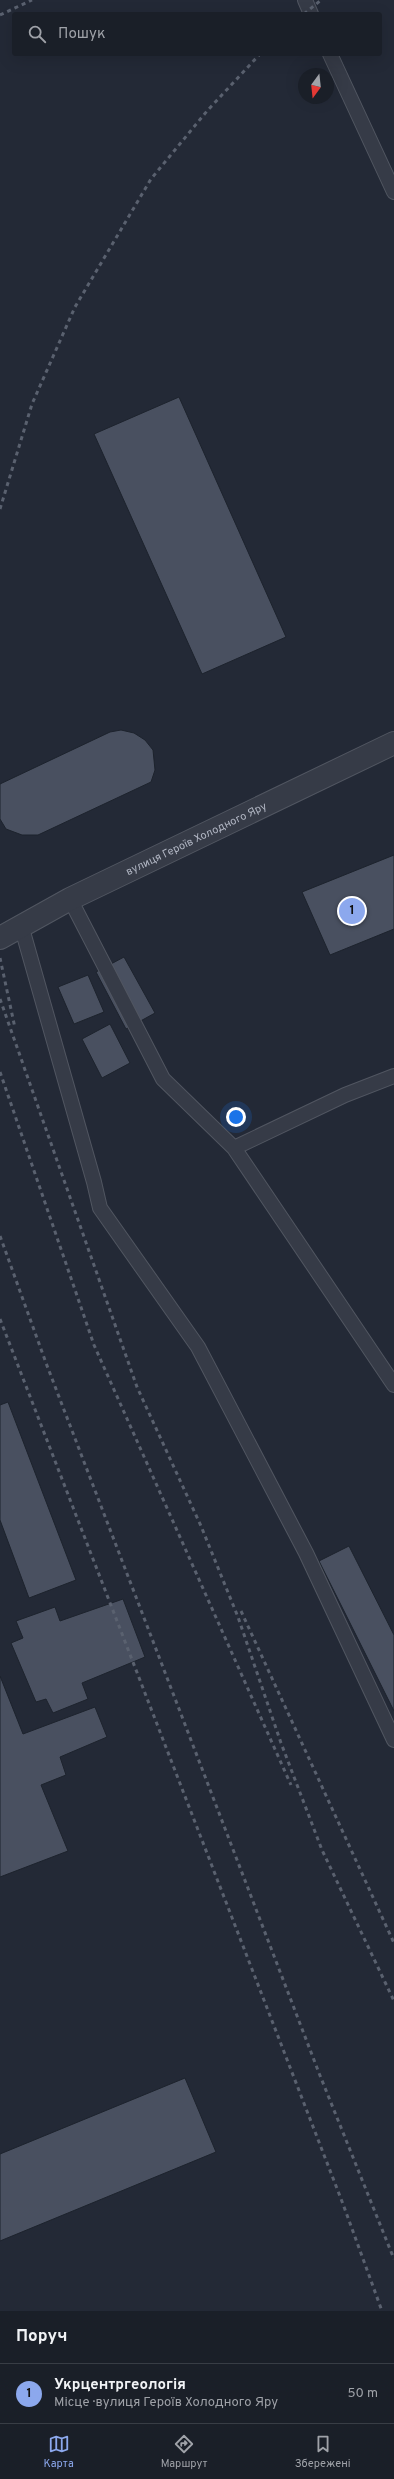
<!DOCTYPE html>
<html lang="uk">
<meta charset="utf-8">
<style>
body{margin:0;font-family:Overpass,sans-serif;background:#272c34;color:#f1f3f6}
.compass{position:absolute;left:298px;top:68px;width:36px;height:36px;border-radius:50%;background:#1a1f28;box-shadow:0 4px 16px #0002;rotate:195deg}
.you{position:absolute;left:236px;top:1117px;width:14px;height:14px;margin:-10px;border:3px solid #fff;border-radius:50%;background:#1a73e8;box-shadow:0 0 0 6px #1a73e833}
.badge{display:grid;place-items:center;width:26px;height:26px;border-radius:50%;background:#8ca8ed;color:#111;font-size:13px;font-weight:700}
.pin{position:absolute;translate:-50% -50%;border:2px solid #fff;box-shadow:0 1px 4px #0006}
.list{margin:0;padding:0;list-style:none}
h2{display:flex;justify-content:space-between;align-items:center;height:52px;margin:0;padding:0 16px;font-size:17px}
h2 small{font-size:13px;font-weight:400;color:#9fa2a8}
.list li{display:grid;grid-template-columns:26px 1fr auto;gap:12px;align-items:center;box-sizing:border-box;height:60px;padding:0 16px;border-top:1px solid #383d45}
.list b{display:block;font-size:15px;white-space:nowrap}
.list p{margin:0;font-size:13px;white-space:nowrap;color:#9fa2a8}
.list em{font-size:13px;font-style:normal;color:#9fa2a8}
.icon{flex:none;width:22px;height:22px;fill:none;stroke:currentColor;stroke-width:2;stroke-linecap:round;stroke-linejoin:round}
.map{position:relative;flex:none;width:394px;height:2311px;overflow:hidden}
.search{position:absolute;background:#1a1f28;box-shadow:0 4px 16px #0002;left:12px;right:12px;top:12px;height:44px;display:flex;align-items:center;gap:10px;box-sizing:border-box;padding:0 14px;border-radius:4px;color:#9fa2a8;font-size:15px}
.sheet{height:112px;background:#1a1f28}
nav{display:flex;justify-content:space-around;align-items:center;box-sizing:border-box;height:56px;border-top:1px solid #383d45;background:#1a1f28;font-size:11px;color:#9fa2a8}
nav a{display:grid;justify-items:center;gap:2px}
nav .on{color:#8ca8ed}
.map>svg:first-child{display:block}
</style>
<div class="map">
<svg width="394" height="2311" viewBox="0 0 394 2311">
<rect width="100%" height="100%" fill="#232936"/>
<path fill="#495060" stroke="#1d232d" d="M179,397l107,240 -84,37 -108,-240z
M121,730l13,3 11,7 8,10 2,20 -4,12 -113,53h-16l-16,-6 -6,-10v-35l110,-52z
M394,855v74l-64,26 -28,-63z
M124,957l31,56 -29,16 -30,-57z
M88,975l16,37 -30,12 -16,-37z
M110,1024l20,39 -28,15 -20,-39z
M8,1402l68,178 -47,18 -29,-78v-115z
M349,1546l45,89v76l-75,-150z
M123,1599l22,58 -63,26 6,16 -35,14 -7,-14 -10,3 -25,-59 12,-5 -7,-17 39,-14 5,14z
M0,1676l23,58 72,-27 12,30 -47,20 6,18 -25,10 27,66 -68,26z
M185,2078l31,74 -216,89v-87z"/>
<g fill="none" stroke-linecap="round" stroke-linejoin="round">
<defs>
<path id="lane" d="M305,0l6,14
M330,54l64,138
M70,899l93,180 71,69 160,237
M21,925l73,257 6,26 98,139 108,206 88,187
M234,1148l111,-53 49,-19"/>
<g id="street">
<path id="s1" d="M0,938l70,-39 324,-156"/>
</g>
</defs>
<use href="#lane" stroke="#515661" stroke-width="16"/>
<use href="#street" stroke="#515661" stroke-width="24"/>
<use href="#lane" stroke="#363b47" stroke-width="14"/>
<use href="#street" stroke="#363b47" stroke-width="22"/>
<path stroke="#5a616f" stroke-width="3" stroke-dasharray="4 4" stroke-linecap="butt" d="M304,14l17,-14
M0,15l32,-15
M0,509l32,-105 43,-97 76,-128 56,-68 53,-57
M0,958l15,70
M0,999l137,388 64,139 37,91 43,126 41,107 72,151
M0,1072l94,273 197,440
M0,1236l46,127 273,710 75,186
M0,1319l343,885 39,107
M241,1611l153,332"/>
</g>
<g text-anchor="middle" stroke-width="3" stroke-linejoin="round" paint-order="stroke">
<g font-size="11" fill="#b1b6c3" stroke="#1b212b">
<text dy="4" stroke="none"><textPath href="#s1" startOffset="220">вулиця Героїв Холодного Яру</textPath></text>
</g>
</g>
</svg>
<svg class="compass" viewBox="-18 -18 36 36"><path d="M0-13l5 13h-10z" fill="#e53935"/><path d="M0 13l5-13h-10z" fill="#9fa2a8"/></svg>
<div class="you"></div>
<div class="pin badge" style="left:352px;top:911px">1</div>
<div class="search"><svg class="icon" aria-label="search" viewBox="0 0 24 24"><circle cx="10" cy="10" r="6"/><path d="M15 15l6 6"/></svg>Пошук</div>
</div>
<section class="sheet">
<h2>Поруч<small></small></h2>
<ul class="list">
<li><span class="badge">1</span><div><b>Укрцентргеологія</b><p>Місце · вулиця Героїв Холодного Яру</p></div><em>50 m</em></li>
</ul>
</section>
<nav>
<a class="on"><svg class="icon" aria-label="map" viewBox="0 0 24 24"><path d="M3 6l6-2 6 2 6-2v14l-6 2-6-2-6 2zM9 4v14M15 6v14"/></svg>Карта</a>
<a><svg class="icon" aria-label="directions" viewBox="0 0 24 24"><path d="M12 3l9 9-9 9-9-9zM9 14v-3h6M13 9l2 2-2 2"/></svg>Маршрут</a>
<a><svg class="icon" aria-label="saved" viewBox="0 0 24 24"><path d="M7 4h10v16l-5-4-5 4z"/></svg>Збережені</a>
</nav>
